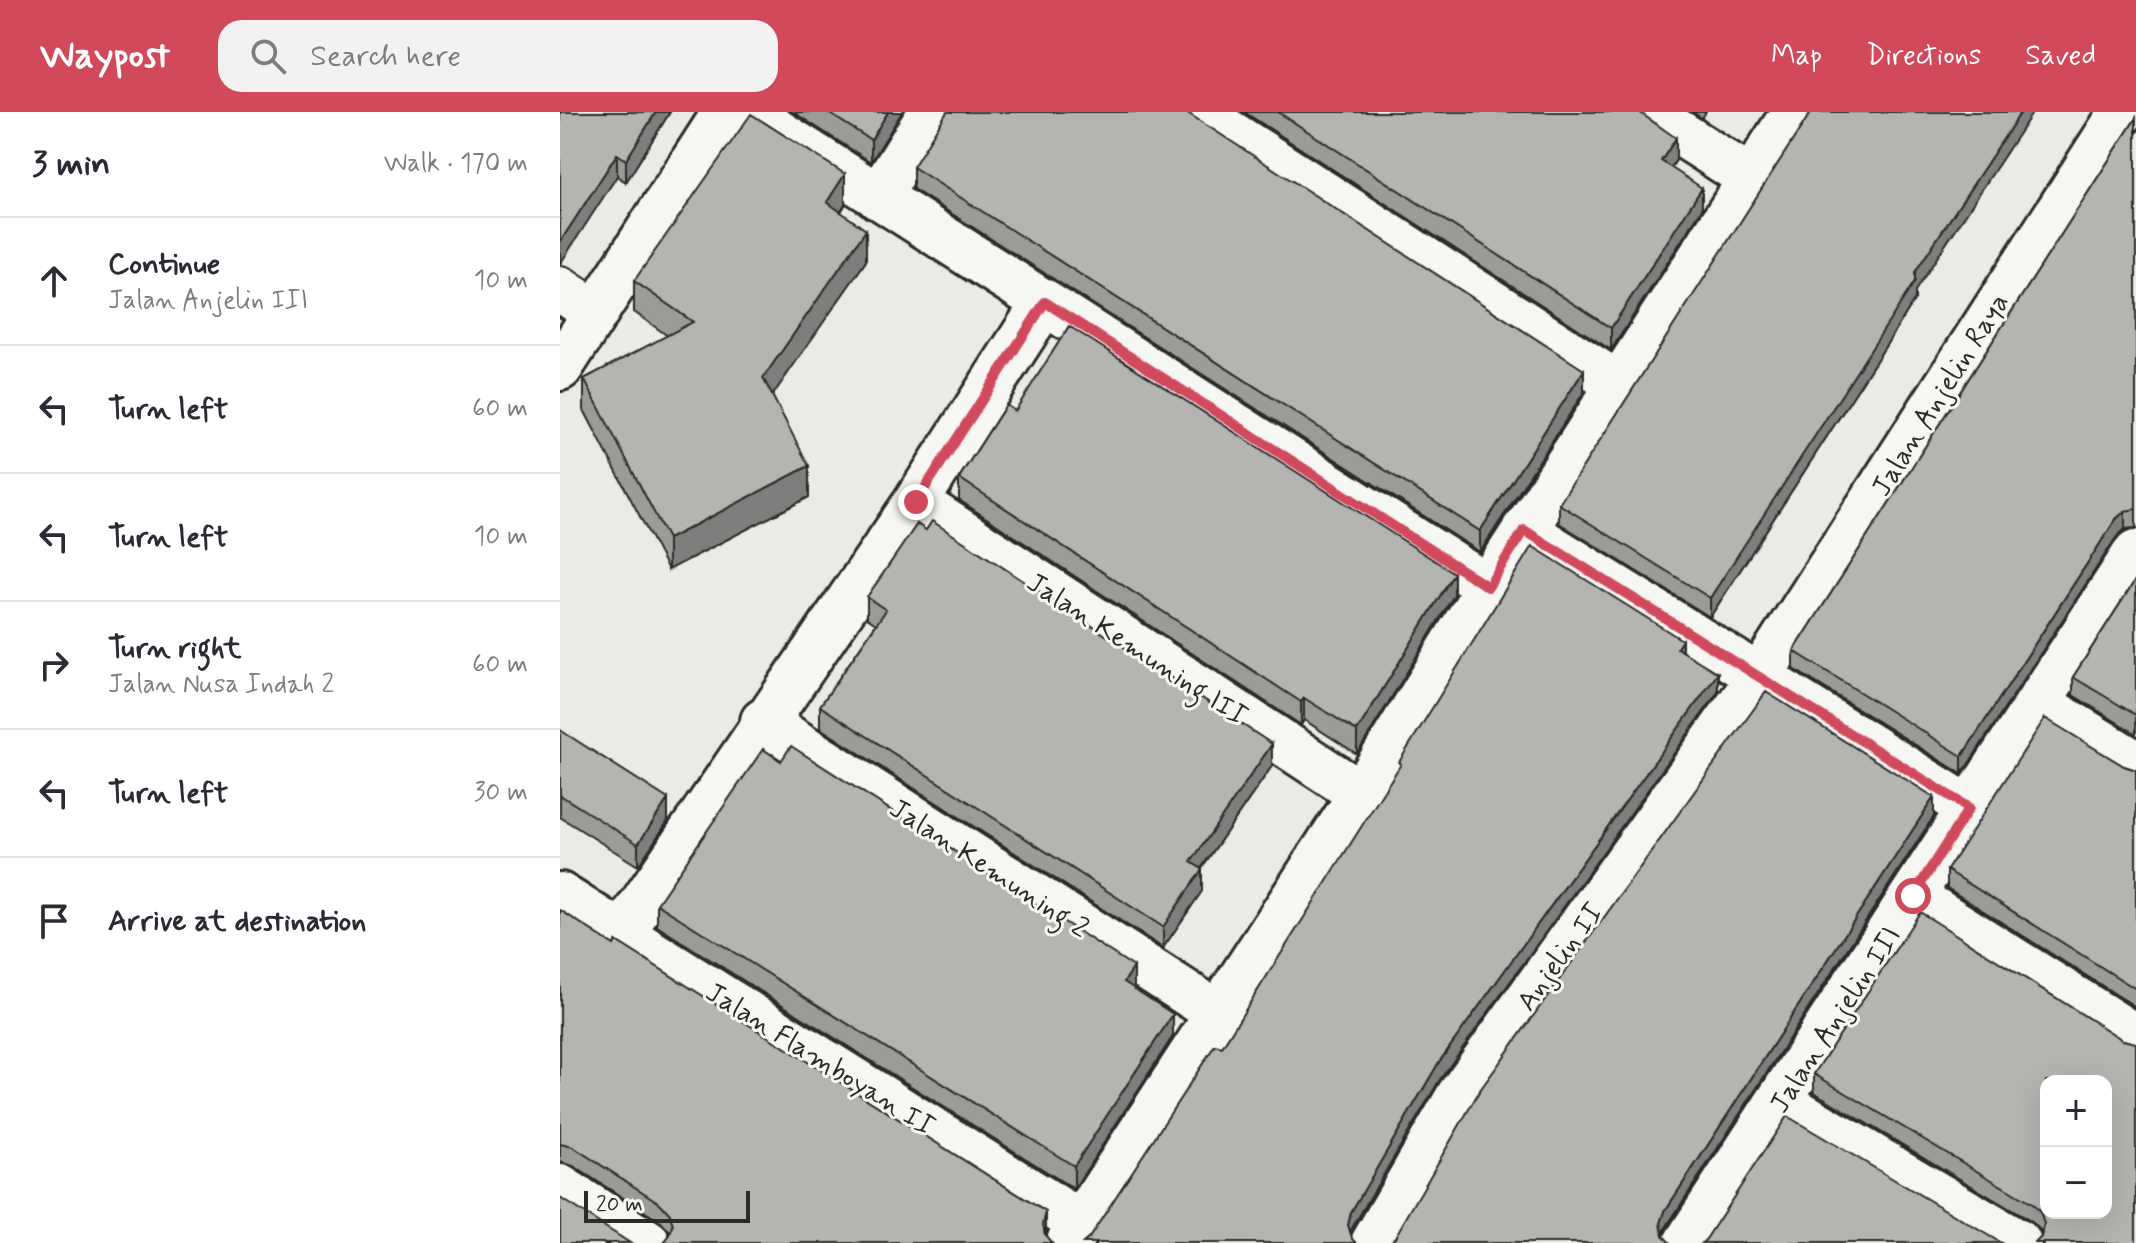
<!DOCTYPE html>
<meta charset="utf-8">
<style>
body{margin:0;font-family:Mynerve,sans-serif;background:#f2f2f3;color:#2b2b33}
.controls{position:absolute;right:24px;bottom:24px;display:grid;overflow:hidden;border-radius:16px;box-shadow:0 8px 32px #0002}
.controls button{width:72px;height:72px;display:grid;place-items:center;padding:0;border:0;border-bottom:2px solid #e1e1e2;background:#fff;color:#2b2b33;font:40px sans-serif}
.scale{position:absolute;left:24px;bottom:20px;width:166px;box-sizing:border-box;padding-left:8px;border:4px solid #2b2b2b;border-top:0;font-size:22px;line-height:28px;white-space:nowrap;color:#2b2b2b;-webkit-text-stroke:6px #f6f6f2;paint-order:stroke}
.stop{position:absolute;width:24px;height:24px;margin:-18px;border:6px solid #d1495b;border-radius:50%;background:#fff}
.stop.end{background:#d1495b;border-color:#fff;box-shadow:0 2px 8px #0008}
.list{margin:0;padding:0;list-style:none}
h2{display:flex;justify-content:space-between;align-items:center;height:104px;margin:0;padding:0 32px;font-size:34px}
h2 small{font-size:26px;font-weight:400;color:#7c7c81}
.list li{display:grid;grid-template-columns:52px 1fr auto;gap:24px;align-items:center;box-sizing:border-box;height:128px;padding:0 32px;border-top:2px solid #e1e1e2}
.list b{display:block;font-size:30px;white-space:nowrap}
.list p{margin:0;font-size:26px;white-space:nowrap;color:#7c7c81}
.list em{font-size:26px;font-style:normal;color:#7c7c81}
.icon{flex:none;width:44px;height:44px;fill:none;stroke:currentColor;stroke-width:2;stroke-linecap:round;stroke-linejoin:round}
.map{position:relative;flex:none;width:1576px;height:1131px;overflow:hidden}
header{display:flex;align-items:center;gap:48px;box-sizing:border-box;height:112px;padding:0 40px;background:#d1495b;color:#fff}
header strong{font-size:38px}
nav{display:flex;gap:44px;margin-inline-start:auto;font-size:28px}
.search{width:560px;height:72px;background:#f2f2f3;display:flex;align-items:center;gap:20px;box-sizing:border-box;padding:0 28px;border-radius:24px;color:#7c7c81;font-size:30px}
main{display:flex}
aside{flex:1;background:#fff}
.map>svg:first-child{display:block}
</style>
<header>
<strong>Waypost</strong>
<div class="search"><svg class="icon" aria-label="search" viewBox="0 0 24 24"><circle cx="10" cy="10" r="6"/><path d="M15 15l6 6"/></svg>Search here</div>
<nav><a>Map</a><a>Directions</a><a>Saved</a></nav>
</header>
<main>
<aside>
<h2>3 min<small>Walk · 170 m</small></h2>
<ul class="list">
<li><svg class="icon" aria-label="ahead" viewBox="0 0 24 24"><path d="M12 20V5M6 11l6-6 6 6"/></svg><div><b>Continue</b><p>Jalan Anjelin III</p></div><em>10 m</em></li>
<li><svg class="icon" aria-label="left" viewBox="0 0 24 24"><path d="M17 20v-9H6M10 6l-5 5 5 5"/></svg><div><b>Turn left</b></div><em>60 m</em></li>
<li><svg class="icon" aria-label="left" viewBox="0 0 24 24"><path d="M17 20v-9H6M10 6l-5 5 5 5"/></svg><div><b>Turn left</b></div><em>10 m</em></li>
<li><svg class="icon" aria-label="right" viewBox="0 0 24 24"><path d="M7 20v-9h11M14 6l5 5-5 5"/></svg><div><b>Turn right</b><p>Jalan Nusa Indah 2</p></div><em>60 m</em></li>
<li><svg class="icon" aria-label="left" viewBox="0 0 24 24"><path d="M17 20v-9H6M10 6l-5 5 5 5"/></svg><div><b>Turn left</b></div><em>30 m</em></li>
<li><svg class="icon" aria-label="arrive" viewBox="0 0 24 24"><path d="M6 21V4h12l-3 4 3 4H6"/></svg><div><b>Arrive at destination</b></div></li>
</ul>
</aside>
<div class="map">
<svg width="1576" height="1131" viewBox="0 0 1576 1131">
<rect width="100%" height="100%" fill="#eaeae6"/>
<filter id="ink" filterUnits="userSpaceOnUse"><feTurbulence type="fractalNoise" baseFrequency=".0125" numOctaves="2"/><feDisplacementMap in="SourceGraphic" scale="16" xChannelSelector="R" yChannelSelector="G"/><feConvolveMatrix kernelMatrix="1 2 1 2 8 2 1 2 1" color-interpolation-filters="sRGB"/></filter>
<g filter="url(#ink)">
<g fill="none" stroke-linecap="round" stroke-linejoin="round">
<defs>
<path id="minor" d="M187,0l741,475
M638,0l420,272
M1087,0l103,66
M318,85l53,-85
M0,177l36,24
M0,256l165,-256
M356,390l445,292
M964,418l445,278
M1478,591l98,60
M203,609l453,291
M0,783l521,328
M1353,784l223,141
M62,821l294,-431 129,-200
M1221,990l238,141
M0,1075l88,56
M508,1131l293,-449 127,-207 306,-475
M813,1131l86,-148 300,-418 363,-565
M1126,1131l450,-691"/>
</defs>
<use href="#minor" stroke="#2b2b2b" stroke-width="50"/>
<use href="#minor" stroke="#f6f6f2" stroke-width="44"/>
</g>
<path fill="#9b9b98" stroke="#2b2b2b" stroke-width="2" d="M0,0h110l-44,70 -9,-6z
M233,0h109l-31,50z
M684,0h395l37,48 -5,8 31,41 -91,141z
M1132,0h14l-4,6z
M1576,6v410l-11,1 -9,9 -154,236 -168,-105v-18z
M353,55l671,225 -104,160 -567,-363z
M285,93l-4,7 25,49 -94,134 37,102 -141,73 -84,-160v-31l84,-43 -34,-24v-31z
M1355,179v8l-25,40 -180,278 -151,-94v-19z
M455,299l439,184 -97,159 -53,-34 -3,5 -342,-225v-22z
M1576,467v155l-63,-39v-18z
M307,485l405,169 -71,103 1,22 -39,57 -343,-220v-22l56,-82 -9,-6z
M0,618l108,91 -30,45 -78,-49z
M1564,654l12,4v237l-189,-119v-18z
M97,792l477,85 39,47 -99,153 -417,-263z
M0,798l486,321 -1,4 -376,2 1,-5 -9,-10 -88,-56 -13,-4z
M1563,928l11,3 -93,194 -1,-7 -8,-8 -218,-130v-18z"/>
<path fill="#7e7e7c" stroke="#2b2b2b" stroke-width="2" d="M96,0h14l-44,70v-22z
M328,0h14l-31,50v-22z
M1461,0h12l-118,179v8l-25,40 -180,278v-19l205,-326z
M1116,26v22l-15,23v-22z
M57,42v22l-57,88v-22z
M285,62v31l-18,28v-31z
M1142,76v21l-91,141v-22z
M306,118v31l-103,148v-31z
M1024,258v22l-104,160v-21z
M249,354v31l-141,73v-31z
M1565,399v18l-9,9 -154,236v-18l154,-237z
M894,461v22l-97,159v-23z
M1122,528v18l-5,-10z
M1158,561v19l-279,389 -88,149 -3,13v-18l3,-13 88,-150z
M744,586v22l-3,5v-23z
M712,632v22l-81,117v-21z
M1374,685v19l-269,413 -4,12v-18l4,-12z
M108,687v22l-30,45v-22z
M642,757v22l-39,57v-21z
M574,855v22l-10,-7z
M613,902v22l-99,153v-23z
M486,1100v19l-3,11v-18z"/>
<path fill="#b4b4b1" stroke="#2b2b2b" stroke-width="2" fill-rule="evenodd" d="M0,0h96l-30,48 -9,-6 -57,88z
M267,0h61l-17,28z
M387,0h239l398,258 -104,161 -567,-364z
M718,0h361l37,26 -15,23 41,27 -91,140z
M1251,0h210l-106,160v9l-25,39 -180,278 -151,-94z
M191,2l94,60 -18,28 39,28 -103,148 46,88 -141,73 -84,-160 109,-57 -59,-41z
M1576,6v391l-11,2 -9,8 -154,237 -168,-105z
M509,214l385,247 -97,158 -53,-33 -3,4 -342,-224 47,-73 9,6z
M372,409l340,223 -81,118 11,7 -39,58 -343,-221 66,-96 -19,-13 50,-73 9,6z
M972,434l150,94 -5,8 41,25 -279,389 -88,150 -3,13 4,13 5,5h-274l6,-5 126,-193 7,2 179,-283 -2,-2z
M1576,467v136l-63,-38z
M1206,580l168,105 -269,414 -4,12 2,12 7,8h-281l6,-6 85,-147z
M1485,606l79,48 12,4v219l-189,-119z
M0,618l108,69 -30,45 -78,-49z
M231,634l343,221 -10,15 49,32 -99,152 -417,-262 106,-155 18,12z
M0,798l54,35 2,-4 430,271 -3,12 2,11 7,8h-388l5,-6 4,-11 -3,-12 -9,-10 -88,-57 -13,-3z
M1360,800l203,128 13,3v200h-101l6,-6 3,-13 -4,-12 -8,-8 -218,-130zM1486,969h60v132h-60z
M1227,1004l214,127h-299l4,-4z
M0,1086l70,45h-70z"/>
</g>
<g fill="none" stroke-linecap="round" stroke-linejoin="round" filter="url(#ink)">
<path stroke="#d1495b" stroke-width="10" d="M356,390l129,-200 443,285 36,-57 445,278 -56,88"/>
</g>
<g text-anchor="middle" stroke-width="6" stroke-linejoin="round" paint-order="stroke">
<g font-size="28" fill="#2b2b2b" stroke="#f6f6f2">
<text transform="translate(1379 282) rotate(-58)" y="10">Jalan Anjelin Raya</text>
<text transform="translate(578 536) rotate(33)" y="10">Jalan Kemuning III</text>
<text transform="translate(430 755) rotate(33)" y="10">Jalan Kemuning 2</text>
<text transform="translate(999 844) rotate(-54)" y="10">Anjelin II</text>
<text transform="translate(1274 907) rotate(-57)" y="10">Jalan Anjelin III</text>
<text transform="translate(261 946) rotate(32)" y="10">Jalan Flamboyan II</text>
</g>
</g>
</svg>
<div class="controls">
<button>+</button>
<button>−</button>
</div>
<div class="scale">20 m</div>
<div class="stop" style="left:1353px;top:784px"></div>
<div class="stop end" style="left:356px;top:390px"></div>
</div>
</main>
